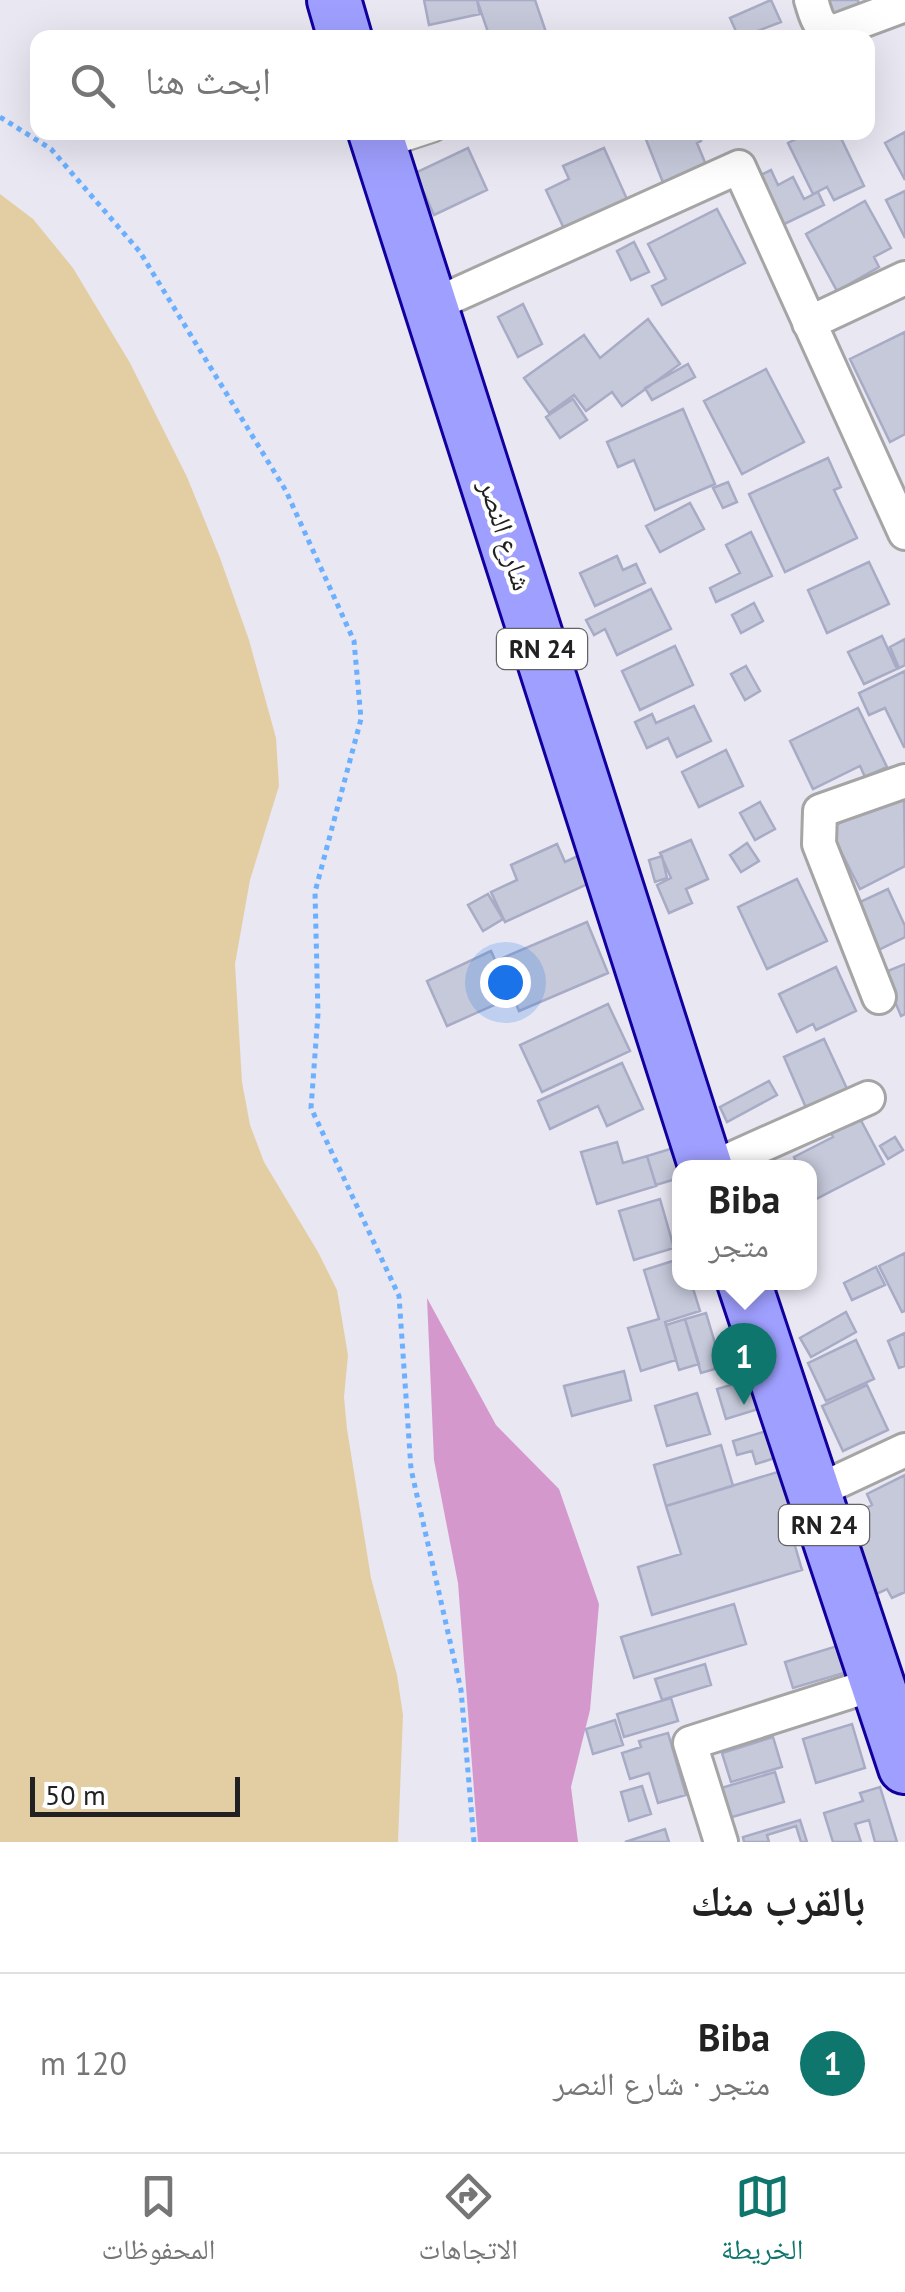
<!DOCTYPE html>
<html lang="ar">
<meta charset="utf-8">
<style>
body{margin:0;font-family:"PT Sans","Noto Naskh Arabic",sans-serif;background:#f2f2f2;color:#222;direction:rtl}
.scale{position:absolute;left:30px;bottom:25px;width:210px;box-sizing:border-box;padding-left:10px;border:5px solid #212121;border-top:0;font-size:28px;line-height:35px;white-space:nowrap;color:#212121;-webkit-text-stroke:8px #fff;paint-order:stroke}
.you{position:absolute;left:505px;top:982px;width:35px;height:35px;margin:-25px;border:8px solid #fff;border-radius:50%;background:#1a73e8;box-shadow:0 0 0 15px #1a73e833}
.badge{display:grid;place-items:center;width:65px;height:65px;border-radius:50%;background:#0f766e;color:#fff;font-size:32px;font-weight:700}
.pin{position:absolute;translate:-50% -82px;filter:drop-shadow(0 2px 5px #0008)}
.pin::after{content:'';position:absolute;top:52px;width:35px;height:30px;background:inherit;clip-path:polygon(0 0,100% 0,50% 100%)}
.popup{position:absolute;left:672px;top:1160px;width:145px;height:130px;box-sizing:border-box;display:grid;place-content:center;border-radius:20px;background:#fff;filter:drop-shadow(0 2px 8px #0005);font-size:32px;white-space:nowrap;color:#767676}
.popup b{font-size:38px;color:#222}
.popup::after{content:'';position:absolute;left:50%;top:100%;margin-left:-20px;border:20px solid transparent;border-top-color:#fff}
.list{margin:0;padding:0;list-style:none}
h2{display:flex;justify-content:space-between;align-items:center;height:130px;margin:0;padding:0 40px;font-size:42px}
h2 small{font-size:32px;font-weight:400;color:#767676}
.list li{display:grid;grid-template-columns:65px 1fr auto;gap:30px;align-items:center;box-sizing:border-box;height:180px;padding:0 40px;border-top:2px solid #e0e0e0}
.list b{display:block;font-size:38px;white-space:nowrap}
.list p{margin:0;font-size:32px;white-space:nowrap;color:#767676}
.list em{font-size:32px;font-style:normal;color:#767676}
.icon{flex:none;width:55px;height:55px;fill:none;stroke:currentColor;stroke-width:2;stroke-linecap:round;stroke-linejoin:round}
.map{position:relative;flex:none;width:905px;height:1842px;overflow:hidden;direction:ltr}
.search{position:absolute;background:#fff;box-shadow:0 10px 40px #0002;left:30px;right:30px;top:30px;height:110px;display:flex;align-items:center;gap:25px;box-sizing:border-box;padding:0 35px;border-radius:20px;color:#767676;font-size:38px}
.sheet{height:310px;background:#fff}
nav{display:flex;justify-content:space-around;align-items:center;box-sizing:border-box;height:140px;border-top:2px solid #e0e0e0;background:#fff;font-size:28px;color:#767676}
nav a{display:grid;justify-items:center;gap:5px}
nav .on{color:#0f766e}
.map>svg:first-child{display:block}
</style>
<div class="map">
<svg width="905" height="1842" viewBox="0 0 905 1842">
<rect width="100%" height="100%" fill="#e8e7f2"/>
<path fill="#d598cc" d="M427,1298l69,127 63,64 40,115 -9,106 -19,77 7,55h-100l-20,-259 -24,-123z"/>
<path fill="#e3cea4" d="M0,194l33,25 40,49 57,95 57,114 33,81 29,82 27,98 3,48 -29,94 -15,84 7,118 8,43 14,37 54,90 19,38 11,65 -4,42 3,32 24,149 26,97 6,40 -5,127h-398z"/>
<path fill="#c6c9da" stroke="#a8abc5" stroke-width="2.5" d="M424,0h53l3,14 -51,11z
M477,0h58l13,38h-58z
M771,0l10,22 -42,16 -9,-20z
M816,0h42l1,9 -37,12z
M643,132h55l3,9 -4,2 12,29 -43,18z
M810,132h28l26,54 -30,14 -7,-13 -14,7 -25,-51z
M905,132v48l-20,-37z
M468,148l19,42 -53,25 -19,-42z
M604,148l26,58 -63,29 -21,-45 23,-11 -6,-13z
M771,170l7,15 15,-8 11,22 14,-7 6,13 -48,23 -24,-49z
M905,191v47l-19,-38z
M865,201l26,47 -17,9 5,10 -42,24 -31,-57z
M717,209l28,54 -83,42 -10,-19 14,-7 -18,-35z
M634,242l15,30 -18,8 -14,-29z
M523,304l19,40 -24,13 -20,-40z
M648,319l32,45 -58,42 -10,-14 -26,19 -12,-16 -25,18 -25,-35 60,-43 16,23z
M905,332v102l-15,8 -40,-83z
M688,364l7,13 -43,23 -7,-12z
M766,369l38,73 -62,32 -38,-73z
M573,399l14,21 -27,18 -14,-21z
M683,409l32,75 -60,26 -21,-50 -16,7 -11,-25z
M828,458l13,29 -7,3 23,48 -72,34 -36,-78z
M728,482l9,20 -14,6 -10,-20z
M690,503l14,26 -44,23 -14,-26z
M751,532l21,44 -56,26 -6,-14 30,-15 -14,-28z
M617,556l6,14 13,-6 9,19 -50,23 -15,-33z
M869,562l20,42 -62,29 -19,-43z
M651,589l20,40 -54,26 -12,-26 -11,6 -8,-15z
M754,603l9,18 -22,12 -9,-18z
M882,636l15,33 -33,15 -16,-32z
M905,639v26l-6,3 -9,-21z
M675,646l18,39 -53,25 -18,-39z
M746,666l14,25 -15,9 -14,-26z
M905,671v76h-1l-19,-39 -16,7 -10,-22z
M694,706l17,35 -34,16 -9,-19 -21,10 -12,-26 17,-8 4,9z
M858,708l29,59 -22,10 -5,-11 -47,23 -23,-48z
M726,750l17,36 -44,21 -17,-35z
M904,792l1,74 -45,23 -31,-61z
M760,802l15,27 -20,11 -15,-27z
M691,840l17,39 -22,10 6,14 -23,10 -12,-28 14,-7 -11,-25z
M747,843l12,18 -18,11 -11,-17z
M557,844l8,18 13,-6 12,27 -85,39 -14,-30 26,-12 -6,-15z
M662,856l5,22 -12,4 -6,-22z
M797,879l30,62 -60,28 -29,-62z
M888,889l17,37v11l-37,18 -21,-47z
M488,894l15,25 -20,12 -15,-26z
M587,922l21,51 -89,38 -21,-51z
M491,951l21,46 -65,29 -20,-45z
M905,964v50l-4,2 -18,-43z
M836,967l20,44 -40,19 -3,-6 -16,8 -18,-38z
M608,1004l22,47 -88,41 -22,-47z
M824,1039l24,52 -41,19 -23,-53z
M622,1063l21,46 -36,17 -9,-20 -48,23 -12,-28z
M769,1081l8,14 -50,27 -7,-15z
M856,1111l28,53 -68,35 -7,-13v-18h-10l-5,-11 39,-20 -6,-11z
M895,1137l8,13 -15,9 -8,-13z
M617,1142l6,21 24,-7 9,30 -59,18 -16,-52z
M677,1147l2,31 -23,7 -9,-29z
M660,1199l14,49 -40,12 -15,-49z
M905,1253v58l-3,1 -23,-46z
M679,1259v23h12l9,29 -35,11 11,38 -35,11 -13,-43 31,-9 -15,-49z
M876,1267l9,18 -33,15 -8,-17z
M846,1312l10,20 -45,25 -11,-19z
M706,1313l16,54 -21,6 -16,-54z
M685,1319l14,45 -20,6 -13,-45z
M905,1333v33l-6,2 -11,-27z
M856,1340l18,39 -48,22 -18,-38z
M753,1368l12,39 -39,12 -9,-30 17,-5 -3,-10z
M624,1371l7,29 -59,16 -8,-30z
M867,1385l21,45 -45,21 -21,-45z
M697,1393l13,41 -43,12 -12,-40z
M770,1430l8,27 -22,7 -4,-13 -15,4 -4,-14z
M721,1445l12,41 -67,20 -12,-41z
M781,1471l15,49 -8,2 14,48 -150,45 -14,-48 43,-13 -15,-48z
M905,1475v117l-13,6 -5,-9 -13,6 -36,-73 34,-17 -5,-11z
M734,1604l12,40 -112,34 -13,-41z
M847,1643l7,27 -61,18 -8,-26z
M705,1664l6,21 -49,15 -7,-21z
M671,1698l7,23 -54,16 -7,-23z
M615,1720l8,25 -30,9 -7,-25z
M852,1724l13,44 -49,15 -13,-44z
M668,1733l18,62 -28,8 -9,-30 -19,6 -8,-26 19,-6 -2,-6z
M773,1737l9,30 -51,15 -9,-29z
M775,1772l9,30 -55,16 -8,-30z
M642,1786l9,28 -22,7 -8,-29z
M880,1787l17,55h-22l-6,-22 -14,4 6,18h-28l-9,-29 39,-12 -3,-8z
M800,1820l7,22h-6l-5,-16 -29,9 2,7h-25l-1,-5z
M665,1829l4,13h-44z"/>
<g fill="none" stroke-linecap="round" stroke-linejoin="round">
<defs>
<path id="service" d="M383,149l52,-17"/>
<path id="minor" d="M811,0c5,15 6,29 24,31l70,-26
M431,306l308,-139 166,366
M809,323l96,-45
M879,997l-60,-153 1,-33 85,-30
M711,1168l157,-70
M813,1493l92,-43
M721,1842l-31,-99 188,-60"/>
<path id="primary" d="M334,0l11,38
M375,132l331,1036
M744,1282l161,485"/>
</defs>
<use href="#service" stroke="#a5a5a5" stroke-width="22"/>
<use href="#minor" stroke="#a5a5a5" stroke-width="38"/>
<use href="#primary" stroke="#11009e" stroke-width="58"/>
<path stroke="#6bafff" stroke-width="5" stroke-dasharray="5 5" stroke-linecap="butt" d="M0,117l51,32 89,103 146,239 68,150 7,78 -46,173 3,122 -7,94 88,188 12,173 50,221 13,152"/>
<use href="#service" stroke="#fff" stroke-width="18"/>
<use href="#minor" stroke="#fff" stroke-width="32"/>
<use href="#primary" stroke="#9f9fff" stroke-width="52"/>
</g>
<g text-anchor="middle" stroke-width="8" stroke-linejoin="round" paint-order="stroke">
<g fill="#fff" stroke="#646464" stroke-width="2.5">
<rect x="497" y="629" width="90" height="40" rx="8"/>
<rect x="779" y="1505" width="90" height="40" rx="8"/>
</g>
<g font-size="25" font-weight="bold" fill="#212121">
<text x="542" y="658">RN 24</text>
<text x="824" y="1534">RN 24</text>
</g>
<g font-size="28" fill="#212121" stroke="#fff">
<text transform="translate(506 535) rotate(72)" y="10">شارع النصر</text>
</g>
</g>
</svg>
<div class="scale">50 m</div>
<div class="you"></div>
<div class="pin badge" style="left:744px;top:1405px">1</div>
<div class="popup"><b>Biba</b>متجر</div>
<div class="search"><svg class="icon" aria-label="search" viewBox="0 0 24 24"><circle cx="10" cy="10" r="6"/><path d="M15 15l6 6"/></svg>ابحث هنا</div>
</div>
<section class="sheet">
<h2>بالقرب منك<small></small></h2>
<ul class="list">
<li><span class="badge">1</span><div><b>Biba</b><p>متجر · شارع النصر</p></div><em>120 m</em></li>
</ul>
</section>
<nav>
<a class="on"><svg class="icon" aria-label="map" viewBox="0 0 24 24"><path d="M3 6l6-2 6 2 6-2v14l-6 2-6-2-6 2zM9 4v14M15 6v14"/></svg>الخريطة</a>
<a><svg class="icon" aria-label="directions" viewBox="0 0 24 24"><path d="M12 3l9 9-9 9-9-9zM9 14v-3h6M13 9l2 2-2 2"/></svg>الاتجاهات</a>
<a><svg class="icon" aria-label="saved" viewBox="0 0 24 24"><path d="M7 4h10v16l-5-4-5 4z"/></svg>المحفوظات</a>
</nav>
